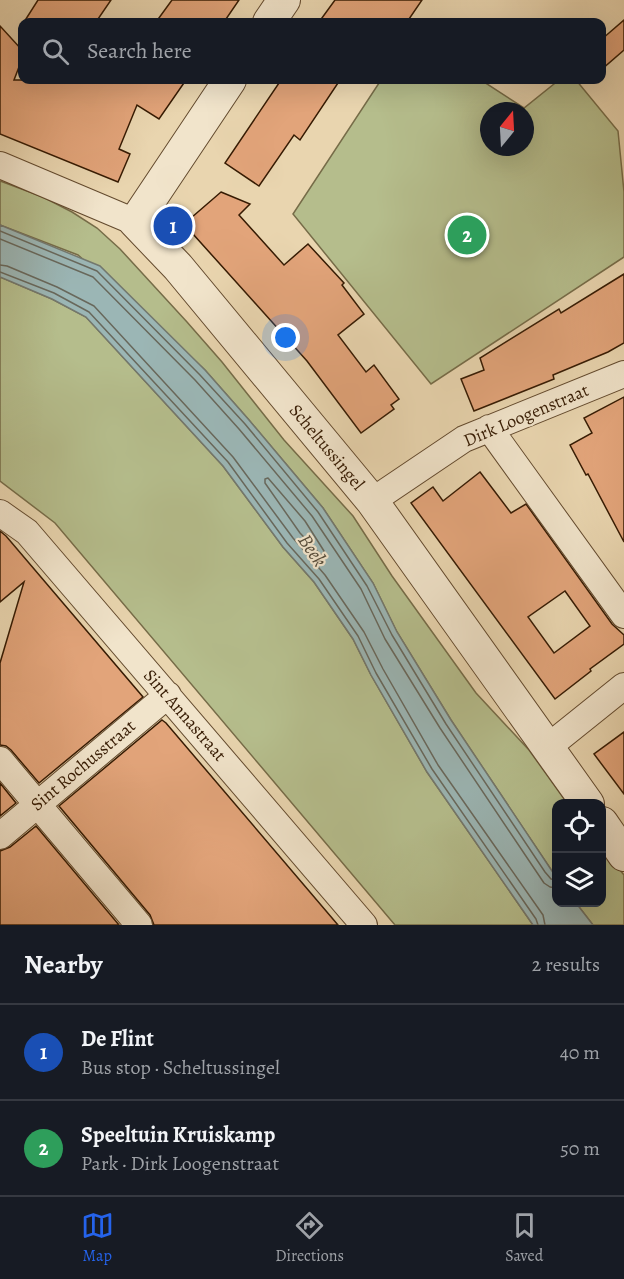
<!DOCTYPE html>
<meta charset="utf-8">
<style>
body{margin:0;font-family:Alegreya,serif;background:#242831;color:#f1f3f6}
.controls{position:absolute;right:18px;bottom:18px;display:grid;overflow:hidden;border-radius:12px;box-shadow:0 6px 24px #0002}
.controls button{width:54px;height:54px;display:grid;place-items:center;padding:0;border:0;border-bottom:2px solid #363941;background:#171b24;color:#f1f3f6;font:30px sans-serif}
.compass{position:absolute;left:480px;top:102px;width:54px;height:54px;border-radius:50%;background:#171b24;box-shadow:0 6px 24px #0002;rotate:18deg}
.you{position:absolute;left:286px;top:338px;width:21px;height:21px;margin:-15px;border:4px solid #fff;border-radius:50%;background:#1a73e8;box-shadow:0 0 0 9px #1a73e833}
.badge{display:grid;place-items:center;width:39px;height:39px;border-radius:50%;background:#2563eb;color:#fff;font-size:20px;font-weight:700}
.pin{position:absolute;translate:-50% -50%;border:3px solid #fff;box-shadow:0 2px 6px #0006}
.list{margin:0;padding:0;list-style:none}
h2{display:flex;justify-content:space-between;align-items:center;height:78px;margin:0;padding:0 24px;font-size:26px}
h2 small{font-size:20px;font-weight:400;color:#9ea1a6}
.list li{display:grid;grid-template-columns:39px 1fr auto;gap:18px;align-items:center;box-sizing:border-box;height:96px;padding:0 24px;border-top:2px solid #363941}
.list b{display:block;font-size:22px;white-space:nowrap}
.list p{margin:0;font-size:20px;white-space:nowrap;color:#9ea1a6}
.list em{font-size:20px;font-style:normal;color:#9ea1a6}
.icon{flex:none;width:33px;height:33px;fill:none;stroke:currentColor;stroke-width:2;stroke-linecap:round;stroke-linejoin:round}
.map{position:relative;flex:none;width:624px;height:925px;overflow:hidden}
.search{position:absolute;background:#171b24;box-shadow:0 6px 24px #0002;left:18px;right:18px;top:18px;height:66px;display:flex;align-items:center;gap:15px;box-sizing:border-box;padding:0 21px;border-radius:12px;color:#9ea1a6;font-size:22px}
.sheet{height:270px;background:#171b24}
nav{display:flex;justify-content:space-around;align-items:center;box-sizing:border-box;height:84px;border-top:2px solid #363941;background:#171b24;font-size:16px;color:#9ea1a6}
nav a{display:grid;justify-items:center;gap:3px}
nav .on{color:#2563eb}
.map>svg:first-child{display:block}
</style>
<div class="map">
<svg width="624" height="925" viewBox="0 0 624 925">
<rect width="100%" height="100%" fill="#e9d5af"/>
<filter id="stains"><feTurbulence type="fractalNoise" baseFrequency=".00333" numOctaves="4"/><feColorMatrix values="0 0 0 0 .2 0 0 0 0 .09 0 0 0 0 .02 0 0 0 .5 -.17"/></filter>
<radialGradient id="worn" r=".72"><stop offset=".6" stop-color="#630" stop-opacity="0"/><stop offset="1" stop-color="#630" stop-opacity=".3"/></radialGradient>
<path fill="#b5bd8c" stroke="#766c48" stroke-width="1.5" fill-rule="evenodd" d="M381,80h100l43,28 35,-28h17l42,51 6,61v65l-193,127 -138,-170zM489,111h36v36h-36z
M0,181l43,16 29,15 25,16 23,21 67,73 35,40 62,78 69,76 39,60 84,117 53,57 38,53 -11,1v73l-105,-157 -54,-88 -24,-49 -50,-75 -74,-88 -44,-50 -31,-29 -96,-86 -78,-30z
M0,277l52,22 34,18 137,149 60,81 31,35 39,57 18,36 56,97 106,153h-138l-340,-402 -55,-42z
M602,848l22,27v50h-31l-17,-22 26,-1z"/>
<path fill="#9bb6b5" stroke="#73786e" stroke-width="1.5" d="M0,225l100,41 105,104 44,50 74,88 50,75 24,49 54,88 105,157v25l20,1 17,22h-60l-106,-153 -56,-97 -18,-36 -39,-57 -31,-35 -60,-81 -137,-149 -34,-18 -52,-22z"/>
<g fill="none" stroke-linecap="round" stroke-linejoin="round">
<path stroke="#68685c" stroke-width="1.5" d="M0,231l97,40 103,104 45,49 73,88 49,74 25,49 54,89 99,148 6,7 5,1
M0,239l93,38 102,103 44,49 73,87 49,73 24,50 55,89 104,155 6,4 6,1
M0,265l7,1 50,21 37,19 139,151 60,81 32,37 39,57 19,37 55,96 105,150 2,10
M0,272l54,21 35,19 139,150 59,81 32,36 39,57 18,37 56,96 104,150 2,6
M268,478l37,43 19,30 -1,4 -3,-1 -20,-21 -35,-50v-4z"/>
</g>
<path fill="#e2a47a" stroke="#361b03" stroke-width="1.5" fill-rule="evenodd" d="M38,0h73l-15,22h-72z
M172,0h67l-15,22h-68z
M335,0h87l-15,22h-88z
M624,20v30l-22,19v-30z
M0,26l22,24v9l-8,21h172l-27,39 -22,-14 -18,44 11,5 -12,28 -118,-48z
M281,80h59l-40,60 -6,-5 -35,51 -34,-23z
M221,192l29,12 -11,11 45,50 24,-21 36,39 -2,2 22,29 -26,21 28,37 8,-7 25,34 -8,6 3,4 -33,24 -54,-72 -123,-137z
M624,274v69l-16,9 -55,23 1,4 -80,32 -13,-32 23,-9 -4,-12 79,-49 2,4z
M624,397v145l-36,-68 -2,1 -16,-30 22,-12 -8,-15z
M480,472l31,41 15,-9 86,120 12,11v9l-34,25 1,2 -36,28 -144,-196 22,-16 10,14zM565,591l25,35 -36,27 -26,-36z
M0,531l6,5 137,161 -104,86 -28,-33 -5,-4 -6,-1v-82l24,-81 -24,20z
M162,720l4,3 172,202h-184l-4,-10 -91,-109z
M624,732v62l-30,-40z
M0,783l16,20 -16,13z
M36,826l83,99h-119v-74l10,-4z"/>
<g fill="none" stroke-linecap="round" stroke-linejoin="round">
<defs>
<path id="minor" d="M0,165l135,57
M489,428l135,187
M372,501l92,-62 160,-65
M0,513l27,19 337,393
M548,747l76,-61
M0,760l139,165
M0,836l168,-141"/>
<path id="tertiary" d="M269,22l15,-22
M230,80l-95,142 43,45 194,234 216,303
M602,823l22,32"/>
</defs>
<use href="#minor" stroke="#634a2e" stroke-width="28"/>
<use href="#tertiary" stroke="#634a2e" stroke-width="34"/>
<use href="#minor" stroke="#f1e4cb" stroke-width="26"/>
<use href="#tertiary" stroke="#f1e4cb" stroke-width="32"/>
</g>
<g text-anchor="middle" stroke-width="4.5" stroke-linejoin="round" paint-order="stroke">
<g font-size="18" fill="#361b03" stroke="#f1e4cb">
<text transform="translate(526 415) rotate(-23)" y="6">Dirk Loogenstraat</text>
<text transform="translate(327 447) rotate(50)" y="6">Scheltussingel</text>
<text transform="translate(185 715) rotate(49)" y="6">Sint Annastraat</text>
<text transform="translate(83 765) rotate(-40)" y="6">Sint Rochusstraat</text>
</g>
<g font-size="20" font-style="italic" fill="#544a38" stroke="#f1e4cb">
<text transform="translate(313 550) rotate(56)" y="7">Beek</text>
</g>
</g>
<rect width="100%" height="100%" filter="url(#stains)"/>
<rect width="100%" height="100%" fill="url(#worn)"/>
</svg>
<div class="controls">
<button><svg class="icon" aria-label="locate" viewBox="0 0 24 24"><circle cx="12" cy="12" r="6"/><path d="M12 2v4M12 18v4M2 12h4M18 12h4"/></svg></button>
<button><svg class="icon" aria-label="layers" viewBox="0 0 24 24"><path d="M12 4l9 5-9 5-9-5zM3 14l9 5 9-5"/></svg></button>
</div>
<svg class="compass" viewBox="-18 -18 36 36"><path d="M0-13l5 13h-10z" fill="#e53935"/><path d="M0 13l5-13h-10z" fill="#9ea1a6"/></svg>
<div class="you"></div>
<div class="pin badge" style="left:173px;top:226px;background:#1a4fb4">1</div>
<div class="pin badge" style="left:467px;top:235px;background:#2e9e5b">2</div>
<div class="search"><svg class="icon" aria-label="search" viewBox="0 0 24 24"><circle cx="10" cy="10" r="6"/><path d="M15 15l6 6"/></svg>Search here</div>
</div>
<section class="sheet">
<h2>Nearby<small>2 results</small></h2>
<ul class="list">
<li><span class="badge" style="background:#1a4fb4">1</span><div><b>De Flint</b><p>Bus stop · Scheltussingel</p></div><em>40 m</em></li>
<li><span class="badge" style="background:#2e9e5b">2</span><div><b>Speeltuin Kruiskamp</b><p>Park · Dirk Loogenstraat</p></div><em>50 m</em></li>
</ul>
</section>
<nav>
<a class="on"><svg class="icon" aria-label="map" viewBox="0 0 24 24"><path d="M3 6l6-2 6 2 6-2v14l-6 2-6-2-6 2zM9 4v14M15 6v14"/></svg>Map</a>
<a><svg class="icon" aria-label="directions" viewBox="0 0 24 24"><path d="M12 3l9 9-9 9-9-9zM9 14v-3h6M13 9l2 2-2 2"/></svg>Directions</a>
<a><svg class="icon" aria-label="saved" viewBox="0 0 24 24"><path d="M7 4h10v16l-5-4-5 4z"/></svg>Saved</a>
</nav>
